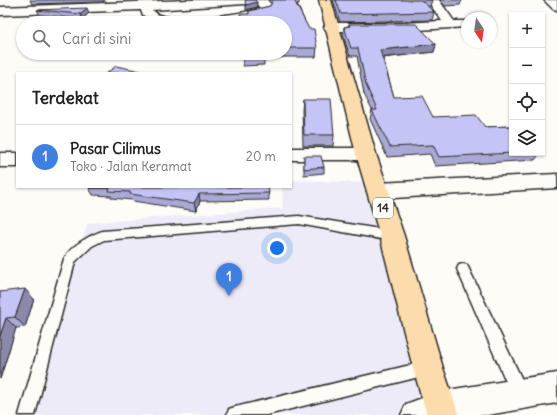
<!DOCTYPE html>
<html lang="id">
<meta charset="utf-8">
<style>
body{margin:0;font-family:Delius,sans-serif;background:#f6f6f6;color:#202124}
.controls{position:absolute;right:12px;top:12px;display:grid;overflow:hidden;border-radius:0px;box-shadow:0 1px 3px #0004}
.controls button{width:36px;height:36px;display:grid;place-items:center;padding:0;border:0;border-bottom:1px solid #e0e0e0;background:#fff;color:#202124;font:20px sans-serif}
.compass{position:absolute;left:461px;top:12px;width:36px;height:36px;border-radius:50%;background:#fff;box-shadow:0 1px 3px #0004;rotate:167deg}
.you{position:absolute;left:277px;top:248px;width:14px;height:14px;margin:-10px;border:3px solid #fff;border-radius:50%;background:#1a73e8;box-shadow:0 0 0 6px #1a73e833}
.badge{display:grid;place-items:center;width:26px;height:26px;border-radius:50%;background:#1f6fb2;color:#fff;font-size:13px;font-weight:700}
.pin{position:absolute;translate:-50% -33px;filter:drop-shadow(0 1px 2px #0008)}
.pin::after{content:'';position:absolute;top:21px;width:14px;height:12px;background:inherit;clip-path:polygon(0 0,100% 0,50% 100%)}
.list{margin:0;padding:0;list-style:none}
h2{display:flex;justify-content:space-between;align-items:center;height:52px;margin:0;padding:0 16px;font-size:17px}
h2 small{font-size:13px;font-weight:400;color:#757577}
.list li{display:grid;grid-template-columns:26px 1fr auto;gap:12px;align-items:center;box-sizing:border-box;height:64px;padding:0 16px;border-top:1px solid #e0e0e0}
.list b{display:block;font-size:15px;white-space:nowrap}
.list p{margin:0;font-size:13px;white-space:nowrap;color:#757577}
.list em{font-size:13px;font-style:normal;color:#757577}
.icon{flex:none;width:22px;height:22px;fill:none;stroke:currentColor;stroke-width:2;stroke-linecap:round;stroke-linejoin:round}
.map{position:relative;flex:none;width:557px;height:415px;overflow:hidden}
.search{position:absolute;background:#fff;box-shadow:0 1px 3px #0004;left:16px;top:16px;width:276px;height:44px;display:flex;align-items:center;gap:10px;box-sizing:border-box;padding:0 14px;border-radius:22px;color:#757577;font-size:15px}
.panel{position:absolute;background:#fff;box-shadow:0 1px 3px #0004;left:16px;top:72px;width:276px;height:116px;border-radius:0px}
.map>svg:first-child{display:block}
</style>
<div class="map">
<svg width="557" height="415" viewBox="0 0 557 415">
<rect width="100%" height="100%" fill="#fdfcf7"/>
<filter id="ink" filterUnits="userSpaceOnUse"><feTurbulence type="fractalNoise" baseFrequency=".025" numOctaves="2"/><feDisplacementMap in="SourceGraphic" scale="8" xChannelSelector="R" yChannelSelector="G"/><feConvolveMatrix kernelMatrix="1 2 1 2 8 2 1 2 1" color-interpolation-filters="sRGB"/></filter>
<g filter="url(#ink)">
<path fill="#ecebf7" d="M291,180l78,3 55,229 -10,3h-394l68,-192 195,-15 -1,-21h9z"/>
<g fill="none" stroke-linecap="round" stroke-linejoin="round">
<defs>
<path id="lane" d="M299,216l93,15 4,2 2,3 -2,3 -4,2 -93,-17 -195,16 -12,6 -17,16 -40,153h-16l45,-156c6,-13 25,-23 38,-28z
M463,264l4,1 59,123 2,6 -2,6 -6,2 -6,-2 -57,-131 2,-4z
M427,361l5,2 2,5 -2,5 -5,2 -160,40h-40l2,-6 6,-2z"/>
<path id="street" d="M189,0h62l-2,3 -4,1 -93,6c2,1 5,4 7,5 19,7 82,0 101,-7l-7,-8h14l6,6 -3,7 -5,2c-18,4 -121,20 -124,-5l-141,5v-8z
M427,0h12l15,21h13v6l-65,4h-71l-5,-1 -2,-3 2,-3 5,-1h71l40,-2z
M544,0h13v10l-4,-1z
M291,148h75l7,2 3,4 -3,4 -7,2h-75z
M0,153h17v14h-17z
M557,174v14l-179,11 -7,-3 -4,-5 4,-5 7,-3z
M557,373v30l-69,12h-87l5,-11 35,-13z"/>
<path id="highway" d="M319,0h12l45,154 28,82 39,132 16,47h-32l-14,-47 -33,-132 -24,-82z"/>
</defs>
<use href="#lane" stroke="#2b2b2b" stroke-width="3"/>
<use href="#street" stroke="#2b2b2b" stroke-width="3"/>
<use href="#highway" stroke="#2b2b2b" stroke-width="3"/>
<use href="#lane" fill="#fdfcf7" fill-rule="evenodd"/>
<use href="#street" fill="#fdfcf7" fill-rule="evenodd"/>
<use href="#highway" fill="#fcdcac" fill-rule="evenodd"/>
</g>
<path fill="#a9a9d4" stroke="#2b2b2b" d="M30,0h75l-2,2 -71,2z
M268,0h31v4h-2l20,44 -1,9h-33l-19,3v5l-21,1 -1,-13h43v-30l-36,-9v-3l21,-5 2,-2z
M333,0h99l-2,6 -2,1 6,5 -2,8 -92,2z
M440,0h22l-2,5 -15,1z
M37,10l52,3 -7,6 -42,-4z
M349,24l87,20 -2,8 -51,6 11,39 39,20 52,10 27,-1v27h28l-5,7 -100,6 -5,-12 -43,3 -17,-38 2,-9 -8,-16 -7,-38h-7l-7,-21 1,-8 4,-1z
M303,99l31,36 -1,11h-30l-1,-36z
M304,156l20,11v6l-20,2z
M268,187l1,13 -69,1 -4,10 -63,-10 -1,-1 -20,-2 -1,-2 -18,-1 -4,-7z
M0,292l34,7 -9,28 -9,1 -16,51z"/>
<path fill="#8a89ac" stroke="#2b2b2b" d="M257,2v5l-11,3v-5z
M87,8l2,5 -7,6 -1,-5z
M436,44l-2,8 -55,6 1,-8z
M264,53h19v4l-19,3z
M199,194l1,7 -4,10 -2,-8z
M25,289l9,10 -9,28 -10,-10z
M6,318l10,10 -16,51v-43z"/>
<path fill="#c5c4f6" stroke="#2b2b2b" d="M247,0h8l2,2 -11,3 -1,-4z
M273,0h21l15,29h5l3,19h-32v-25h-45v-9h9v-3l21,-5z
M336,0h85l13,12 -93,2z
M87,8l-6,6 -44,-4z
M349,24h67l20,20 -56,6 14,47 28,-1 11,21 43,-2 9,12 27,-1v27l-73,4 -6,-12 -43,2 -18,-37h5l-11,-25 -8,-37h-7l-7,-21 6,-1z
M242,53h22v3l-22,1z
M116,66l25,5 -2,2h-32z
M303,99h28l3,36h-30z
M304,156h17l3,11 -20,2z
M90,187h178l1,6 -70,1 -5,9 -64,-9v-2l-21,-1 1,-3h-21z
M25,289l-10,28 -9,1 -6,18v-44z"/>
</g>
<g text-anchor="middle" stroke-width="4" stroke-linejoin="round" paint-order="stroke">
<rect fill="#fdfcf7" stroke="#6a6a68" stroke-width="1" x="373" y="198" width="20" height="20" rx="3"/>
<g font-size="12" font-weight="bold" fill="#2b2b2b">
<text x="383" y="212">14</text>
</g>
</g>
</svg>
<div class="controls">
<button>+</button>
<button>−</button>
<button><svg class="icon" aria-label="locate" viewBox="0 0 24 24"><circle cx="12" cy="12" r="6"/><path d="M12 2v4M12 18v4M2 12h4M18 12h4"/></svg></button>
<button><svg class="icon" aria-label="layers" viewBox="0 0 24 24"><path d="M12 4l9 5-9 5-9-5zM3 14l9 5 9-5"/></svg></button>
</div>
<svg class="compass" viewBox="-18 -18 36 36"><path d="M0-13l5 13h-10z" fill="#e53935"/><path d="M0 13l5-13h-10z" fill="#757577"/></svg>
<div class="you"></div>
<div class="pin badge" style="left:229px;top:296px;background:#3f7fe0">1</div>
<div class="search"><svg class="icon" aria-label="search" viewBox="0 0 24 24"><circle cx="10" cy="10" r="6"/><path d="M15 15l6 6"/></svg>Cari di sini</div>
<section class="panel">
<h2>Terdekat<small></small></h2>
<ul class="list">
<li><span class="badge" style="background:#3f7fe0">1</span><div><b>Pasar Cilimus</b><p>Toko · Jalan Keramat</p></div><em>20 m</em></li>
</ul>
</section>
</div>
